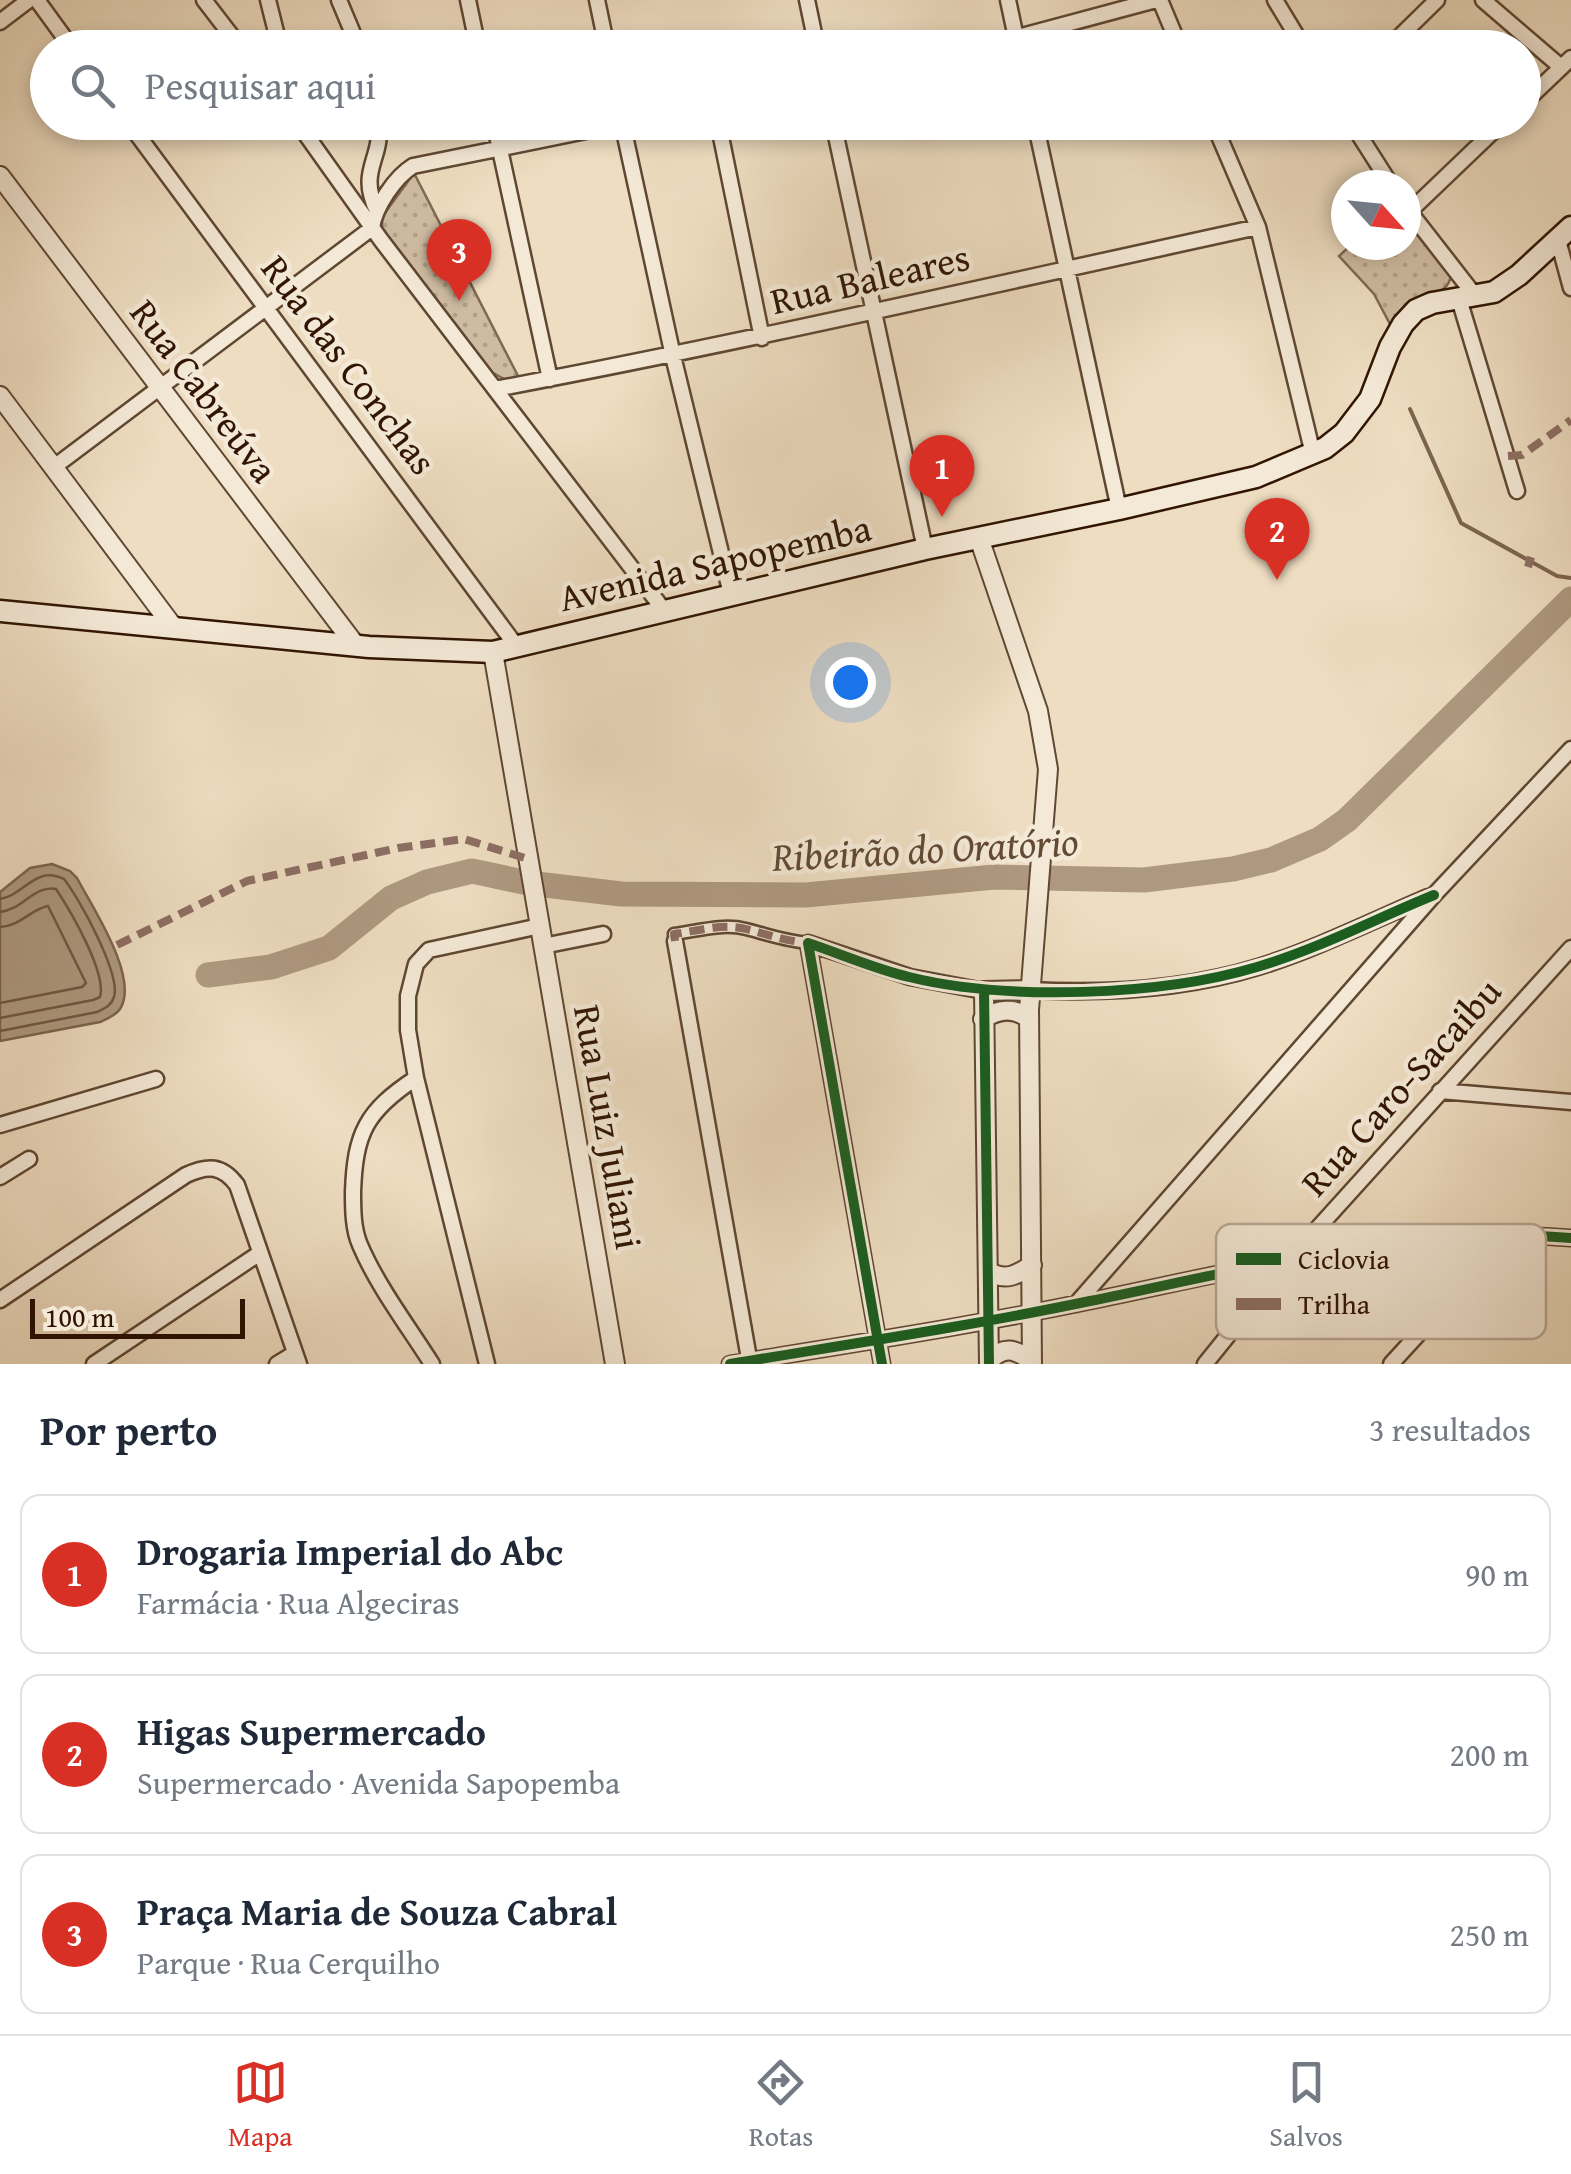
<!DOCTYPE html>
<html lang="pt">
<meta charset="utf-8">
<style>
body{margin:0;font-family:"Gentium Book Plus",serif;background:#f2f2f3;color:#1f2937}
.compass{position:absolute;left:1331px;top:170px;width:90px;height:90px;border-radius:50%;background:#fff;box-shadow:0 5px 15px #0003;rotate:117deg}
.scale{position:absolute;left:30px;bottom:25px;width:215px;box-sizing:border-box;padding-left:10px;border:5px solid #311502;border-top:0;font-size:28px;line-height:35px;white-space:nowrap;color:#311502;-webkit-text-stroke:8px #f4e9d7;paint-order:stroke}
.you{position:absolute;left:850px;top:682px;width:35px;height:35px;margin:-25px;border:8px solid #fff;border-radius:50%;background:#1a73e8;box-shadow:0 0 0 15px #1a73e833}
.badge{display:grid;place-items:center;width:65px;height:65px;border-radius:50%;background:#d93025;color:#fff;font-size:32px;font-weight:700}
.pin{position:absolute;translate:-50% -82px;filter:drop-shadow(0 2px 5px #0008)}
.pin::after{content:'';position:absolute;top:52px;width:35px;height:30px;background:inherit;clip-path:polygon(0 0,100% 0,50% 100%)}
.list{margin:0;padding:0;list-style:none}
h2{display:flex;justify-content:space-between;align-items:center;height:130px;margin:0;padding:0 40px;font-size:42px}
h2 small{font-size:32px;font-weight:400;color:#747a83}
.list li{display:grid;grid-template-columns:65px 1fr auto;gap:30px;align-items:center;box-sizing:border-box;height:160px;margin:0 20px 20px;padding:0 20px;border:2px solid #e0e1e3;border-radius:20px}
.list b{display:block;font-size:38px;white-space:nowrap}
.list p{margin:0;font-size:32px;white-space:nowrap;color:#747a83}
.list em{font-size:32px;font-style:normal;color:#747a83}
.icon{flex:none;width:55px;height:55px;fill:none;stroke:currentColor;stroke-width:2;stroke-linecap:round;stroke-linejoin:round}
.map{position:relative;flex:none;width:1571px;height:1364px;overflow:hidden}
.search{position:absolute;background:#fff;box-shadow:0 5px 15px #0003;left:30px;right:30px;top:30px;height:110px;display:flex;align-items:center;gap:25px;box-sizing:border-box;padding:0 35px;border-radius:55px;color:#747a83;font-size:38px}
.sheet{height:670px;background:#fff}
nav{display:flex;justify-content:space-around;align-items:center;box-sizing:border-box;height:140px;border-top:2px solid #e0e1e3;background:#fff;font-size:28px;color:#747a83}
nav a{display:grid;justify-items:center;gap:5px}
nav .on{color:#d93025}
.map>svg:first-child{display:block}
</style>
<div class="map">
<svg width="1571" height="1364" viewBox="0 0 1571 1364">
<defs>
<pattern id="park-dots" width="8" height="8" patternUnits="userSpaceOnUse" patternTransform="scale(2.5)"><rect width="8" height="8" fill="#cebba1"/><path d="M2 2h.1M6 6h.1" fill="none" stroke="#b1a089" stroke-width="1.8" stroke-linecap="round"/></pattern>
</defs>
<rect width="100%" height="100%" fill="#eeddc1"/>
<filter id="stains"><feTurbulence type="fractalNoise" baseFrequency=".002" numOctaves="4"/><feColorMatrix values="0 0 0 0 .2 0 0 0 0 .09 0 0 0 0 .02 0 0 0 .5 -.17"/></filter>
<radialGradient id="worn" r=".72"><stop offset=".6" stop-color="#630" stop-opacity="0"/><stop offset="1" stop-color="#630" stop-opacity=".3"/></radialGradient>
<path fill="url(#park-dots)" stroke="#806852" stroke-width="2.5" d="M414,173l105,205 -11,3 -15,-8 -111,-145v-11z
M1406,218l45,58c-4,19 -20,15 -33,25 -10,8 -18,17 -27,25l-17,-32 -35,-38 12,-11h55z"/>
<path fill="#ae9980" stroke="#7c644e" stroke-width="2.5" d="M52,864l18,7 7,7c15,29 63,100 43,131 -5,7 -13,10 -20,13l-100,19v-149l30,-24z"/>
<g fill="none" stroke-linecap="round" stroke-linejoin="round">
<path stroke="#705741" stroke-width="2.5" d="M0,899c25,-4 35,-34 64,-20 15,19 57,95 50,118 -3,9 -9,11 -17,15l-97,19
M0,912c22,-2 34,-27 56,-23 14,21 51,84 44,108l-7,3 -93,18
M0,927c21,-1 31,-18 48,-21l38,77 -4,4 -82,16"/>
<path stroke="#7c644e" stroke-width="4" d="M1410,409l51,114 96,53 14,2"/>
<path stroke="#ae9980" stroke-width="25" d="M208,975l63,-8 58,-19 62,-50 36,-16 45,-11 56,12 93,11 185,1 188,-18 150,3 89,-11 38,-9 49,-21 27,-19 224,-221"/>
<defs>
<path id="pedestrian" d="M675,941l-1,-7c23,-3 49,-11 72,-5 24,6 35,11 62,14"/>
<path id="minor" d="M37,0l35,48
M204,0l37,48
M268,0l12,48
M339,0l20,48
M468,0l10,48
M597,0l10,48
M807,0l10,48
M1008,0l10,47
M1160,0l20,48
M1275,0l29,48
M1483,0l78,67
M0,22l29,-22
M977,48l179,-48
M1388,48l49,-48
M1524,103l47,-45
M128,122l389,525
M297,122l84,118 282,369
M494,122l56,257
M622,122l51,234 58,238
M718,122l44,216
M833,122l92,427
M1035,122l84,387
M1213,122l45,105 55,227
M1351,122l40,63
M1406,207l70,90
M377,211c-20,-42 7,-52 1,-89
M1409,212l94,-90
M372,228c3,-21 23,-51 41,-62l217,-44
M1558,240l13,48
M1459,299l58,192
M495,389c256,-48 509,-107 763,-162
M54,467l318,-239
M675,941l75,423
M543,946l60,-12
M1030,990c75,4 156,-1 228,-23 58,-18 114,-46 170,-70
M416,1078c-50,33 -61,55 -63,114 0,17 0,37 7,53 18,42 48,81 72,119
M1440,1091l131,11
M0,1125l156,-46
M0,1177l29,-18
M0,1300l186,-125c22,-10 36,-10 51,10l62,179
M1076,1304l358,-409 137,-146
M94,1364l166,-111
M277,1364l18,-11
M487,1364l-71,-286 -8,-48v-34l8,-32 13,-14 111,-24
M730,1364c120,-20 240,-38 360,-63 157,-32 319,-75 481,-63
M882,1364l-74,-421 102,34 74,14
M1205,1364l83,-103 283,-313
M1391,1364l117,-128"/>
<path id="tertiary" d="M0,176l356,470
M0,396l174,232
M979,538l59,173 10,58 -19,241 3,354
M493,652l122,712
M983,1019c15,-10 32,-12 46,0
M988,1271c17,11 29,4 44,-6
M989,1361c15,-16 26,-12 43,0
M989,1364l-5,-373 46,-1"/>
<path id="secondary" d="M0,611l369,36 124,5 432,-103 194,-40 137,-32 69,-29 19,-15 26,-34 20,-52 13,-23 13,-14 16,-7 62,-11 25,-17 52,-48"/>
</defs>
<use href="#pedestrian" stroke="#604732" stroke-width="15"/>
<use href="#minor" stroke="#604732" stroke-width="19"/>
<use href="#tertiary" stroke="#604732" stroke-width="22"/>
<use href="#secondary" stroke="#311502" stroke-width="25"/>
<use href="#pedestrian" stroke="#f4e9d7" stroke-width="10"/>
<use href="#minor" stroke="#f4e9d7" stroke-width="14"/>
<use href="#tertiary" stroke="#f4e9d7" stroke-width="18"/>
<use href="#secondary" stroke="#f4e9d7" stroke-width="20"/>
<path stroke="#8d6e63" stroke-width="8" stroke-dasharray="15 8" stroke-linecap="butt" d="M1508,456l14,-1 49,-35
M1528,567l3,-10
M675,941l-1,-7c23,-3 49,-11 72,-5 24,6 35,11 62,14
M117,945l130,-64 151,-33 66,-9 64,20"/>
<defs>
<path id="cycleway" d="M984,991l5,373
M730,1364c120,-20 240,-38 360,-63 157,-32 319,-75 481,-63
M882,1364l-74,-421c33,11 67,26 101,34 98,24 251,19 348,-10 61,-18 118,-48 177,-72"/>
</defs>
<use href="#cycleway" stroke="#f4e9d7" stroke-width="16"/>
<use href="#cycleway" stroke="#1b5e20" stroke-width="10"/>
</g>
<g text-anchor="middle" stroke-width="9" stroke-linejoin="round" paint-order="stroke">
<g font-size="38" fill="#311502" stroke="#f4e9d7">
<text transform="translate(870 279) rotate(-13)" y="13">Rua Baleares</text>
<text transform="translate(349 365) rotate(53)" y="13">Rua das Conchas</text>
<text transform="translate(204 391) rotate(53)" y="13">Rua Cabreúva</text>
<text transform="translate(715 563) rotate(-13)" y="13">Avenida Sapopemba</text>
<text transform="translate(1401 1087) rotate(-48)" y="13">Rua Caro-Sacaibu</text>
<text transform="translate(608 1127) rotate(80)" y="13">Rua Luiz Juliani</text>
</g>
<g font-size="40" font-style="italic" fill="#634a34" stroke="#f4e9d7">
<text transform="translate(925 849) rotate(-3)" y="14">Ribeirão do Oratório</text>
</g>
</g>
<rect x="1216" y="1224" width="330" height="115" rx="15" fill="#f4e9d7" stroke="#baa997" stroke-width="2.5"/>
<rect x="1236" y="1253" width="45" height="12" fill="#1b5e20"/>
<rect x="1236" y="1298" width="45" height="12" fill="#8d6e63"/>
<g font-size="28" fill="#311502">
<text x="1298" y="1269">Ciclovia</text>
<text x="1298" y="1314">Trilha</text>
</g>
<rect width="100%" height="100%" filter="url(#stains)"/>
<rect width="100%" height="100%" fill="url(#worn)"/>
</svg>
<svg class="compass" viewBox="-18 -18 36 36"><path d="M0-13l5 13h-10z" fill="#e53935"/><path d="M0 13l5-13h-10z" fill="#747a83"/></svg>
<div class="scale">100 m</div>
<div class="you"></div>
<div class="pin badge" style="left:942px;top:517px">1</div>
<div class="pin badge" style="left:1277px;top:580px">2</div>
<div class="pin badge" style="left:459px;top:301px">3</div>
<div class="search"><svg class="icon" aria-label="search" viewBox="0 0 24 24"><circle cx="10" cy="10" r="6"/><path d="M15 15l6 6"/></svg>Pesquisar aqui</div>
</div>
<section class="sheet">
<h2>Por perto<small>3 resultados</small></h2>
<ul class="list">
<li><span class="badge">1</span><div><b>Drogaria Imperial do Abc</b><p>Farmácia · Rua Algeciras</p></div><em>90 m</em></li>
<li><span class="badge">2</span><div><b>Higas Supermercado</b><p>Supermercado · Avenida Sapopemba</p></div><em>200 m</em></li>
<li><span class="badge">3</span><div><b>Praça Maria de Souza Cabral</b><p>Parque · Rua Cerquilho</p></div><em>250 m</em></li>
</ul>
</section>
<nav>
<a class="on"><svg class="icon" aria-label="map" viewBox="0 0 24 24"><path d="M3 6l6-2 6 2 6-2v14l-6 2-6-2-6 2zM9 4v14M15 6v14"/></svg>Mapa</a>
<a><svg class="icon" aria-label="directions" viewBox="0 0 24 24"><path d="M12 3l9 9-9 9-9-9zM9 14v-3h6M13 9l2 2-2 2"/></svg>Rotas</a>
<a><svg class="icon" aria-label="saved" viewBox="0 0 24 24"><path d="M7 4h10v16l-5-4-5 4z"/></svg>Salvos</a>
</nav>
